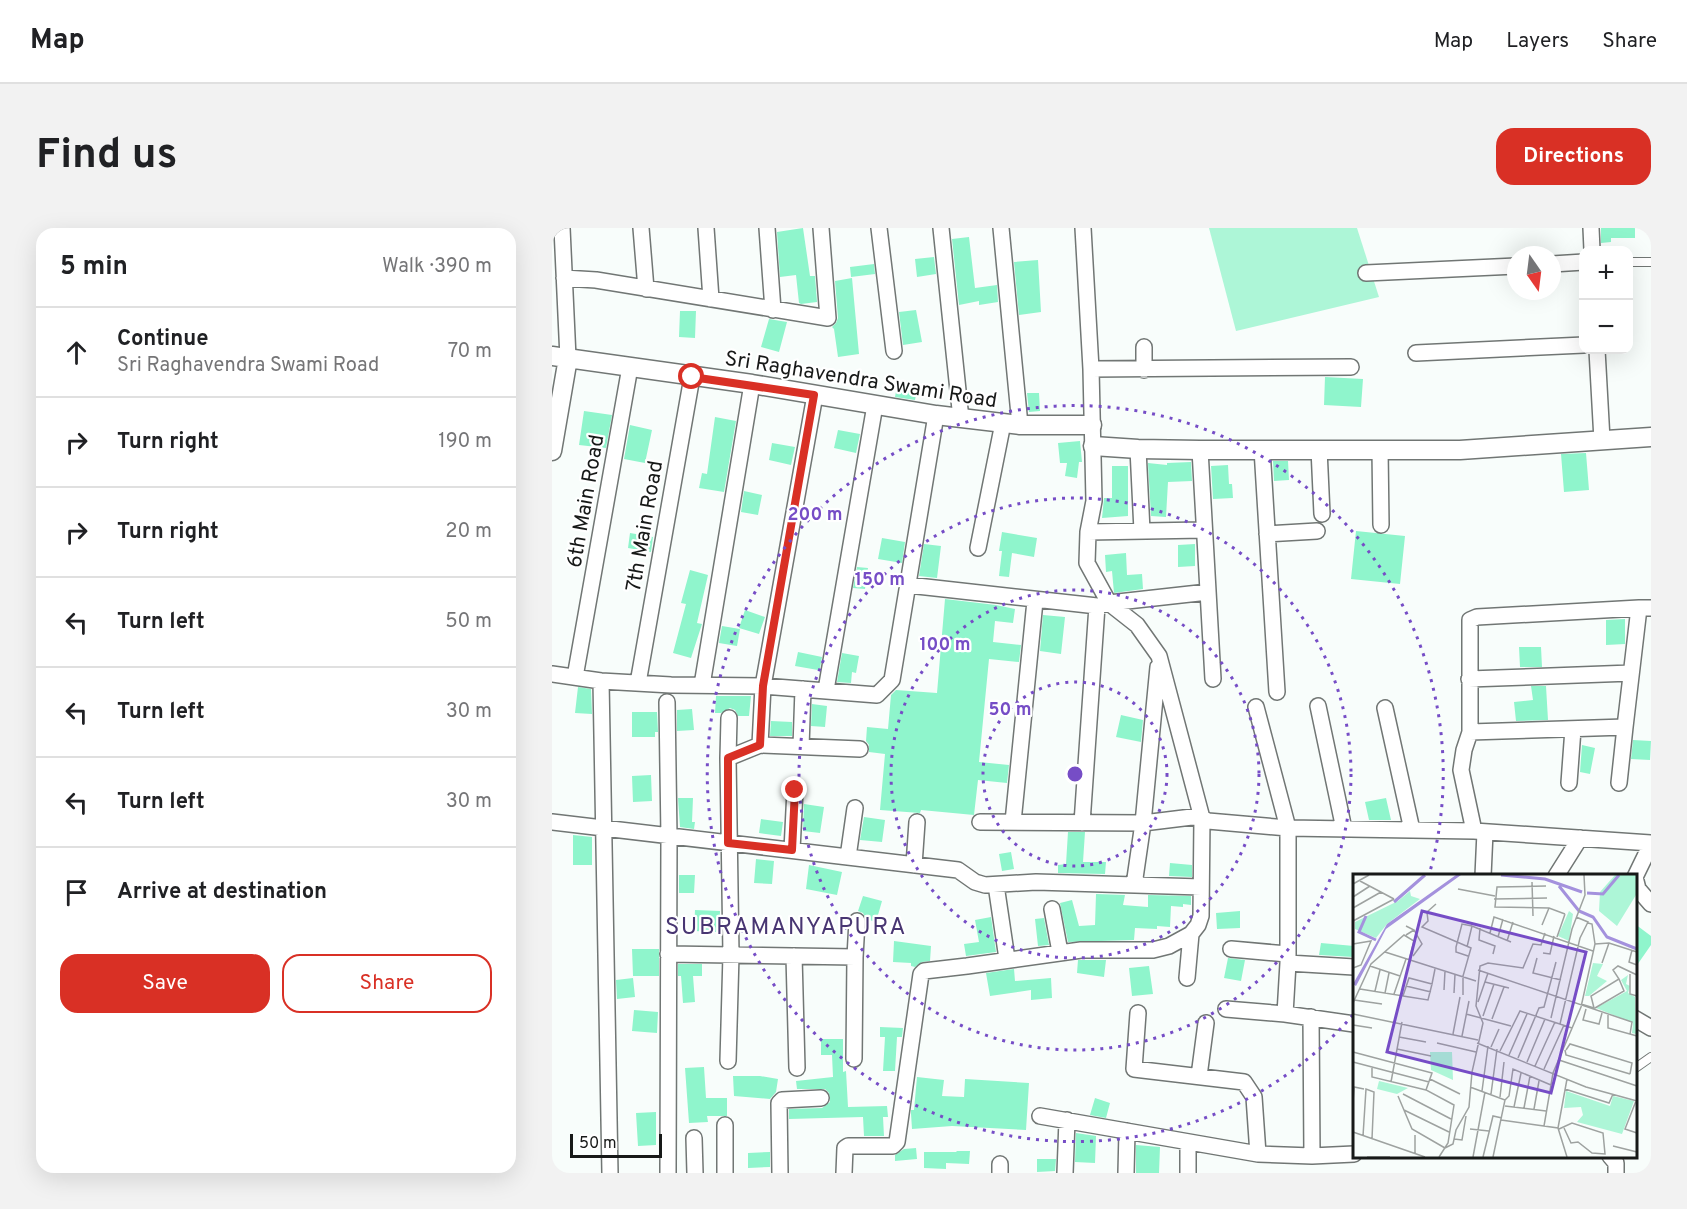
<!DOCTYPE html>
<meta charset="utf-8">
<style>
body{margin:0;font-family:Overpass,sans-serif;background:#f2f2f2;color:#202124}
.controls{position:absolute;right:18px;top:18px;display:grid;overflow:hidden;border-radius:12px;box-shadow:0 6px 24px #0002}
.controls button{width:54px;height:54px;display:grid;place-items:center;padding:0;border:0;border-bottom:2px solid #e0e0e0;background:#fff;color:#202124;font:30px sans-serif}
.compass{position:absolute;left:955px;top:18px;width:54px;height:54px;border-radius:50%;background:#fff;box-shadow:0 6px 24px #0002;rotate:166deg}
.scale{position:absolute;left:18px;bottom:15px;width:92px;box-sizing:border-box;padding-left:6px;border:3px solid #171918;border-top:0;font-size:16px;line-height:21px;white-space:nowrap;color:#171918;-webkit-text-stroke:4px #fff;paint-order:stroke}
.stop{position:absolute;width:18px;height:18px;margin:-14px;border:4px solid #d93025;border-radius:50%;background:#fff}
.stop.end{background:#d93025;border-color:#fff;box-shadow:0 2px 6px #0008}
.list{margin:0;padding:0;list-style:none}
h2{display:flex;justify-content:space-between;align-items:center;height:78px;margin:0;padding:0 24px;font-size:26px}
h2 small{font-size:20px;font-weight:400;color:#757577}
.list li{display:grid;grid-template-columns:39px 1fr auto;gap:18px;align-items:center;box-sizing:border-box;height:90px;padding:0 24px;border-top:2px solid #e0e0e0}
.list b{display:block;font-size:22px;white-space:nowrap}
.list p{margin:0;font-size:20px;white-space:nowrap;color:#757577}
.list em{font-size:20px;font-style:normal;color:#757577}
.actions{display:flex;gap:12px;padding:18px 24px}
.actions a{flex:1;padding:14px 0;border:2px solid #d93025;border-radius:18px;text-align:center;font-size:21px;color:#d93025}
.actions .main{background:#d93025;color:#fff}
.icon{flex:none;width:33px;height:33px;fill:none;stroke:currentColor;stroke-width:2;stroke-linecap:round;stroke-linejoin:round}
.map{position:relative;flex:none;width:1099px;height:945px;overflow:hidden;border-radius:18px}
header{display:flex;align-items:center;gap:36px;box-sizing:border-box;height:84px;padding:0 30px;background:#fff;border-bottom:2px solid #e0e0e0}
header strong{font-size:28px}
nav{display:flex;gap:33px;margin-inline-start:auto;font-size:21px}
.intro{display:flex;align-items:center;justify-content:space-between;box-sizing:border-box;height:144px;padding:0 36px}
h1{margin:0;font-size:42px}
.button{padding:15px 27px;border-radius:18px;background:#d93025;color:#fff;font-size:21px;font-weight:700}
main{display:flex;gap:36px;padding:0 36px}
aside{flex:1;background:#fff;border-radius:18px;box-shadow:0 6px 24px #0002}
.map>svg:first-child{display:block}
</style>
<header>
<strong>Map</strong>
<nav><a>Map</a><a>Layers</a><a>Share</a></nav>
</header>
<div class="intro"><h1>Find us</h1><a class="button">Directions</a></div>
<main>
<aside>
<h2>5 min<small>Walk · 390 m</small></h2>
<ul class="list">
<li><svg class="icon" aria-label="ahead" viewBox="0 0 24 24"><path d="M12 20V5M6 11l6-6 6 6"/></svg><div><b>Continue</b><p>Sri Raghavendra Swami Road</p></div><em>70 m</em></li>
<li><svg class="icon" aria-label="right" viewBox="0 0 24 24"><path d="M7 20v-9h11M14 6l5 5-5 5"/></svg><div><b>Turn right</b></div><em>190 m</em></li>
<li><svg class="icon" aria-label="right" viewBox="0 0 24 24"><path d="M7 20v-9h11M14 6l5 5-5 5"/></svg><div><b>Turn right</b></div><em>20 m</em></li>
<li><svg class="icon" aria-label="left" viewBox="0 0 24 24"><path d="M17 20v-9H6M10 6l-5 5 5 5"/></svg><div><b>Turn left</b></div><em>50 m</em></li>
<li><svg class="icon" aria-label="left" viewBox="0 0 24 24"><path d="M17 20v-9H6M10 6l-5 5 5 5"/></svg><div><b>Turn left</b></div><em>30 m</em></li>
<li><svg class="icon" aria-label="left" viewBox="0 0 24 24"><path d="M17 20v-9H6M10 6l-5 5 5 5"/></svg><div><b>Turn left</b></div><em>30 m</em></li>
<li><svg class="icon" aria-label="arrive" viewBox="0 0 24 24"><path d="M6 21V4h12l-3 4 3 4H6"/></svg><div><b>Arrive at destination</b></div></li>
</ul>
<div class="actions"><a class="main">Save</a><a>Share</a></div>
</aside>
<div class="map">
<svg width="1099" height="945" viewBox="0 0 1099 945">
<rect width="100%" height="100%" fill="#f8fdfb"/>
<path fill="#adf6d7" d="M657,0h148l22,69 -143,34z"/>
<path fill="#8ff5cc" d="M251,0l7,48h5l2,26 -16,2 -2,-1 -3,-28 -16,2 -3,-45z
M1049,0h34v10h-24v4l-10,1z
M417,9l6,51 22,-3 1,17 -19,3v-4l-20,4 -7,-66z
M382,29l2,17 -19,3 -2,-18z
M486,32l3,52 -22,3 -5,-53z
M322,36l1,10 -24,3 -1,-10z
M300,50l7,76 -21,3 -4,-28 -2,-2 4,-4 2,-5 -3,-37z
M364,82l6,32 -19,3 -4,-33z
M128,83h16l-1,27 -16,-1z
M217,91l18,3 -8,30 -18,-5z
M773,149l38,2 -2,28 -37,-2z
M346,153l20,4 -3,15 -20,-3z
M475,165h12l1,18 -11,1z
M32,183l28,4 -6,33 -27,-3z
M163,189l21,4 -12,71 -25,-4 3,-15 5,1z
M78,197l22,5 -7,33 -21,-4z
M286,202l22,4 -4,19 -22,-5z
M528,213l2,21h-3l-2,16 -12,-2 2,-13h-7l-2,-20z
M220,215l23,4 -4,18 -22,-5z
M1034,225l3,37 -25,2 -3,-38z
M721,233h15l1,19 -15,1z
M639,234l1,19 -24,1 -2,35 -15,-1 -3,-53 19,2v-2z
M676,237l1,19h3l1,14 -20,1 -2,-33z
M560,238h16v50l-26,2 2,-20h8z
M192,263l18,4 -4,20 -17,-3z
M804,303l49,5 -5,48 -49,-5z
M450,304l35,6 -3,19 -22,-4 -3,24 -10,-1 3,-25h-3z
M78,305l23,4 -2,15 -23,-4z
M330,310l23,4 -3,21 -24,-4z
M372,316l17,2 -4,32 -18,-2z
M643,316v22l-17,1v-22z
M574,325l1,22 15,-1 1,15 -29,4 -2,-22 -6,1 -1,-17z
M305,339l11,1 -3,21 -12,-1z
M138,342l18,5 -11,48 5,1 -11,34 -18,-5 13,-49 -5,-1z
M393,371l51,6 19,4 -2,14 -18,-2 -2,21 28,3 -2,17 -30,-3 -10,103 30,3 -2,18 -29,-3 -4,35 -53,-5 -1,3 -40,-3 5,-56 -16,-2v-7l-3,-4 1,-14 21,2 3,-34 5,-5 41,3z
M193,382l20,7 -6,17 -20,-6z
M491,387l22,2 -4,37 -21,-3z
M1073,391v25l-19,1v-25z
M170,398l18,3 -3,17 -18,-3z
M967,419h22l1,20h-22z
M246,424l24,5 -2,11 -2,2 -23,-4z
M290,425l17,3 -3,17 -4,-1 -1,11 -14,-1z
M979,458h15l2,34 -32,1 -2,-19 19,-2z
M26,459l13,2 1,25 -17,-1z
M164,468h35l-2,20h-11l-3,-6 -5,-2 -9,5h-6z
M260,476l15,2 -2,21 -14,-1z
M140,481l2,21 -17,1v-21z
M80,484h25l1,20h-3v5h-23z
M569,487l22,5 -2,22 -25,-5z
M219,493l21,1v14h-22z
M1081,512l18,1 -1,19 -19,-1z
M1030,517l13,3 -5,26 -10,-2z
M99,547l1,26 -19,1 -1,-26z
M126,570h15l-1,24h3l-1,7 -14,-2z
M834,570l5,22h-22l-4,-18z
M252,576l20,3 -4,26 -17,-2z
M312,589l21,3 -3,22 -22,-2z
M209,591l22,3 -2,14 -22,-3z
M516,604h17l-2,30h23l-1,12 -47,-1v-8l8,-1z
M21,607l19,2v28h-19z
M459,624l3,17 -12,2 -3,-17z
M204,631l18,2 -2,23 -18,-1z
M618,635l22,2v12l-23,-1z
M257,637l33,7 -5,23 -31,-6z
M127,647h16l-1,18h-15z
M544,666l29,1 -2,10 25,2v-12l43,1v9l-8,-1v3l-12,-1 -1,21 -13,-1v3l-22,-1 -1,12 -66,2 -8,-39 12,-3 7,26 16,-1z
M311,668l19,5 -6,21 -10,-3 -3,-6 -5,-2z
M143,682l25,1 -1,21 -25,-1z
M688,683v17l-23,1 -1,-16z
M439,689l5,35 -30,4 -2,-12 15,-2 -4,-22z
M492,690l5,27 -11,1 -3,-27z
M1083,696l16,12v9l-16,23z
M342,713l37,5 -1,15 -8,1 -7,5 -4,-1v-3l-18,-1z
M769,715l33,3v11l-35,-2z
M80,721h27v27h-26z
M676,730l17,2 -4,21 -17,-3z
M526,732h28l-2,17 -27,-4z
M126,736h24v12h-9l2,26 -12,1 -2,-27h-3z
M597,738l4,28 -21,2 -3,-28z
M462,741l1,12 36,-3 1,20 -21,2v-10l-41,6 -4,-23z
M81,750l2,19 -18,2 -1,-19z
M82,782l24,2 -1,21 -25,-2z
M328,799l23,1 -1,9h-5l-2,34h-12l2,-34h-5z
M269,811h22v33l3,-1 2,36 39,-1 1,11h-5l1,19h-20l-1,-19 -74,2v-10l33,-1 8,-6 -1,-9 -4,-4h-28l-1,-8 37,-4 -1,-22h-11z
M152,839l2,31h21v18h-20l1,6 -19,1 -4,-55z
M181,848h27l18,3 -2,13 -6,7 -36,-3z
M365,849l27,3 -2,16 22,1 1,-18 64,4 -3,47 -74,-4 -40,3 -1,-15v-4h3z
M543,870l15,5 -4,15 -16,-3z
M104,884v33l-18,1 -2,-33z
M524,905l20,3 -1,27 -20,-1z
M584,917l24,2 -1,26h-23z
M364,920l1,11 -22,2v-6l9,-6z
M405,923h13l-1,13 -23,-1v6l-22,-1v-16h32z
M218,924v15l-22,1v-15z
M485,931h19l-1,12 -18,1z"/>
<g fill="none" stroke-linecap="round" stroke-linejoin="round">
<defs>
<path id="service" d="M1076,34h23
M1082,841l17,-12"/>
<path id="minor" d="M10,0l6,130
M89,0l5,61
M154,0l5,71
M215,0l6,82
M327,0l15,123
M389,0l20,191
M449,0l19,197
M1039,0l1,22
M1000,36l32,-2
M814,45l150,-7
M12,50l32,2 232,38 -7,-90
M1045,122l5,90
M864,125l168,-8
M539,141l260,-2
M592,142v-23
M586,221l4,82
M710,221l15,243
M767,221l3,65
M828,221l1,76
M648,222l13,229
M536,304l116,-2
M715,306l50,-3
M426,320l25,-125
M356,357l189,21 12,-3 99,-11
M0,446l49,7 70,4 92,1 114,9 15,-15 44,-265
M23,449l55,-310
M917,451l162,-6
M49,453l9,492
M86,455l54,-306
M150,457l50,-301
M274,462l49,-285
M115,474l2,135 -1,336
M766,478l26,123
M704,479l32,121v135l-3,51 69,10
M833,480l27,122
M918,504v-112l7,-3 162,-9
M208,517l100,4
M249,519l2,-58
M176,530l1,-40
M1017,555l4,-54
M1067,555l6,-56
M650,590l6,3 80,7 186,3 177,12
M0,594l406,48 17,12 10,3 51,-3 165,5
M428,594l163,1 57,-7
M461,594l22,-221
M530,595l15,-217
M922,603l-13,-61 3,-20 6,-18 155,-5 14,-119h12
M1099,616l-16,33 3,12 13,15
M240,622l3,-60
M296,629l7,-49
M362,637l3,-43
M931,648l2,-44
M1004,648l24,-38
M444,657l11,74
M582,657l9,-62 15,-156
M500,681l8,43
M679,721l56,5
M116,726l187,3 -1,102
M242,728l3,112
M303,729l2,-36
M736,735l66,4
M635,750l4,-44
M674,781l59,5
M586,785l-4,56 110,13 10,15 4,57
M1082,790l17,10
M176,833l3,-106 -3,-197 32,-13 3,-59 52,-291
M647,848l7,-53
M488,888l218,38 54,2 -1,-139
M173,897v48
M142,910l1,35
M760,928l42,-2
M1058,928l6,7v10
M228,945l-1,-70 3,-3 39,-2
M292,945l1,-25 3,-2h45l4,-4 24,-168 3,-3 43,-5 114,-16h72l16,-4 22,-12 7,-9 3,-9 1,-98 -43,-162 -22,-31 -28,-22 -22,-40 1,-31 6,-31 -3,-132 -8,-141
M448,945v-9
M513,945l2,-53
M574,945l1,-42
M636,945v-31"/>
<path id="tertiary" d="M0,128l200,28 184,31 84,10h72
M541,218l45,3 62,1h260l191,-13
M0,223l16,-93"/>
</defs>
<use href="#service" stroke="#717674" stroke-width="10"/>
<use href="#minor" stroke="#717674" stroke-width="18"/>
<use href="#tertiary" stroke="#717674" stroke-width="21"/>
<use href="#service" stroke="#fff" stroke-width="8"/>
<use href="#minor" stroke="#fff" stroke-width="15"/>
<use href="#tertiary" stroke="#fff" stroke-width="18"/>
</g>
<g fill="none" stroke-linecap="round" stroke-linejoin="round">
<path stroke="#d93025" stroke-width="8" d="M140,149l122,18 -51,291 -3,59 -32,13v85l64,7 3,-60"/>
</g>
<g fill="none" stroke="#764dc6" stroke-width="3" stroke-dasharray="3 6">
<circle cx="523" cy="546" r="92"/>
<circle cx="523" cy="546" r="184"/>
<circle cx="523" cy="546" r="276"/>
<path d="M801 787A368 368 0 1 1 877 647"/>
</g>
<g text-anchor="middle" stroke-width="4.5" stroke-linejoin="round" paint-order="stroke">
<g font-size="21" fill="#171918" stroke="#fff">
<text transform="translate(309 151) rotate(9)" y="7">Sri Raghavendra Swami Road</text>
<text transform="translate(33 273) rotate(-80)" y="7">6th Main Road</text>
<text transform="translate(92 298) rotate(-80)" y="7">7th Main Road</text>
</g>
<g font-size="24" letter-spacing="1.5" fill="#483672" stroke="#fff">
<text x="234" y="706">SUBRAMANYAPURA</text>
</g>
</g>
<g transform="translate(801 646)">
<rect width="284" height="284" fill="#f8fdfb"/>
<path d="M262,1h22l-1,20 -19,31 -18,-15 1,-19zM57,17l1,5 9,3 -33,25 -11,14 -21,-9v-7l43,-21zM216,37l4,3 -4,27 -11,-5zM240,89l10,1 -6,12 10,5 -18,15h-4zM275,101l-2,9 4,2 -2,7 7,4 1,37 -4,-1 1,-10 -37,-15 31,-17 -6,-11zM77,178h22l1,28 -22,-10zM26,207l29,7 -11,6 -20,-5zM213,217l44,15 3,-10 21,5 -12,33 -45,-12 6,-7 -2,-8 -17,1z" fill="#adf6d7"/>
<path d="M103,1h5l-75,54 -30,57 -3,-2 34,-60z" fill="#a491dd"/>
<path fill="none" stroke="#a491dd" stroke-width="3" d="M148,1l44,4 37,13M206,12l20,25 14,6 14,20 30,12M234,19l16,1 16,-19M41,28l31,-27M13,42l-7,16 17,8"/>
<path fill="none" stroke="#9ea2a0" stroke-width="1.5" d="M7,7l34,18M179,8l1,34M0,10l16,-9M193,12l-49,1 -2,20 54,1 16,6M105,15l37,7M0,23l17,-11M141,25l53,-1M83,30l-9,8 1,9 -6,6 49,21 -8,28v19M0,34l28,-16M0,47l41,-22M189,51l7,-17M127,54l-1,12 16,6 -2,8M137,59l4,-16 99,34M53,61l8,-5 -8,-4M145,63l5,-18M204,63l8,-23M154,67l6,-19M0,70l18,-3 -10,24 -8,3M242,70l14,-1 28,9M114,73l5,-21 39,16M279,76l-3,12 8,3M32,78l91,29M190,79l7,1 4,-18M60,82l9,-12 -8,-14M115,82l-12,-4v-5l6,-23 10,2M184,84l-4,15 28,7M249,89l7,-20M17,92l30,10M125,96l154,52 -2,12M277,100v20l7,2M132,108l24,6M53,112l25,6M7,115l43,7 6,-18 23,6 3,-15M91,116l1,-19M22,117l5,-21M32,119l4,-20M101,119l1,-19M41,120l12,-35M50,122l25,4 4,-16M1,126l28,4M125,128l10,-29M0,129l18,-39 33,-29 10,6 -5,19M228,130l13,4 -3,-12 28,-17 -6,-9 5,-4 19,9M242,134l29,-17 -5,-12M233,135l-3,11 16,4 3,-11M0,140l125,26M113,140l45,12M255,141v13l29,8M130,142l11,-32M198,144l21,-89 13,-34 -1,-20M139,145l12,-32M207,150l20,-86 8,-16 -12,-5M0,151l19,3M100,160l7,-37M109,162l7,-35M46,163l27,5M84,169l39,9M124,169l109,44 51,14M138,173l8,-18M44,175l34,7M212,176l1,5 64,19M213,176l4,-6 62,19 -2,11M147,177l20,-40 52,17M0,178l79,21 -6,17 28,15 -6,38 -9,14M156,181l18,-41M165,184l21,-50 5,-1 12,-45M206,186l78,26M0,188l76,20M174,188l18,-43M182,192l20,-44M19,193v10l54,13M191,195l20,-44M77,205l30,15M38,208l11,-60M117,213l35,13 -12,57M212,215l44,14 4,-9M129,217l6,-45M50,220l48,25M138,220l6,-45M45,222l14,33 33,19M147,223l4,-35M152,226l4,-4 4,-27 38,16M283,227l-11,28 12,4M0,228l1,-15 10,2M152,232l41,5M161,233l7,-34M171,234l6,-32M181,235l5,-28M51,236l45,22M148,246l57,8 9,29M191,252l9,-53 28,-66 14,-63 -3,-20 -4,-1M205,254l9,-49M117,255l19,2M206,255l13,-6 31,10 2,21 -13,-1 -14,-11 -7,1 -7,-15M0,258l72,25M10,262l3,-47 8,3 -2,47M101,265l8,1 4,-24M260,272l24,6M92,274l8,-4 3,-14 13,-23 3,-35 11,-49 -7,-17 4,-40 8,-3 35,5 10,-24 8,1 4,-12M62,281v-20M14,283h23M120,283l12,-65M130,283l10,-41 9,2"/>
<path fill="#764dc6" fill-opacity="0.15" stroke="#764dc6" stroke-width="3" d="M69,37l164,41 -35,141 -164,-41z"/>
<rect width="284" height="284" fill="none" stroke="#171918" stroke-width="3"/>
</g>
<circle cx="523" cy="546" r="9" fill="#764dc6" stroke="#fff" stroke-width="3"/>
<g font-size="18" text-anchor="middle" font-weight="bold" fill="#764dc6" stroke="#fff" stroke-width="4.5" stroke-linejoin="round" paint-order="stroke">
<text x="263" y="292">200 m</text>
<text x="328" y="357">150 m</text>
<text x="393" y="422">100 m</text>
<text x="458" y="487">50 m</text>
</g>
</svg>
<div class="controls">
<button>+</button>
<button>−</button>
</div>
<svg class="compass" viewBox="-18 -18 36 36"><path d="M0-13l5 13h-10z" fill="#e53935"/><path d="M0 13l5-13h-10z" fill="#757577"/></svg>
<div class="scale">50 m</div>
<div class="stop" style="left:140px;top:149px"></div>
<div class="stop end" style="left:243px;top:562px"></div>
</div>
</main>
